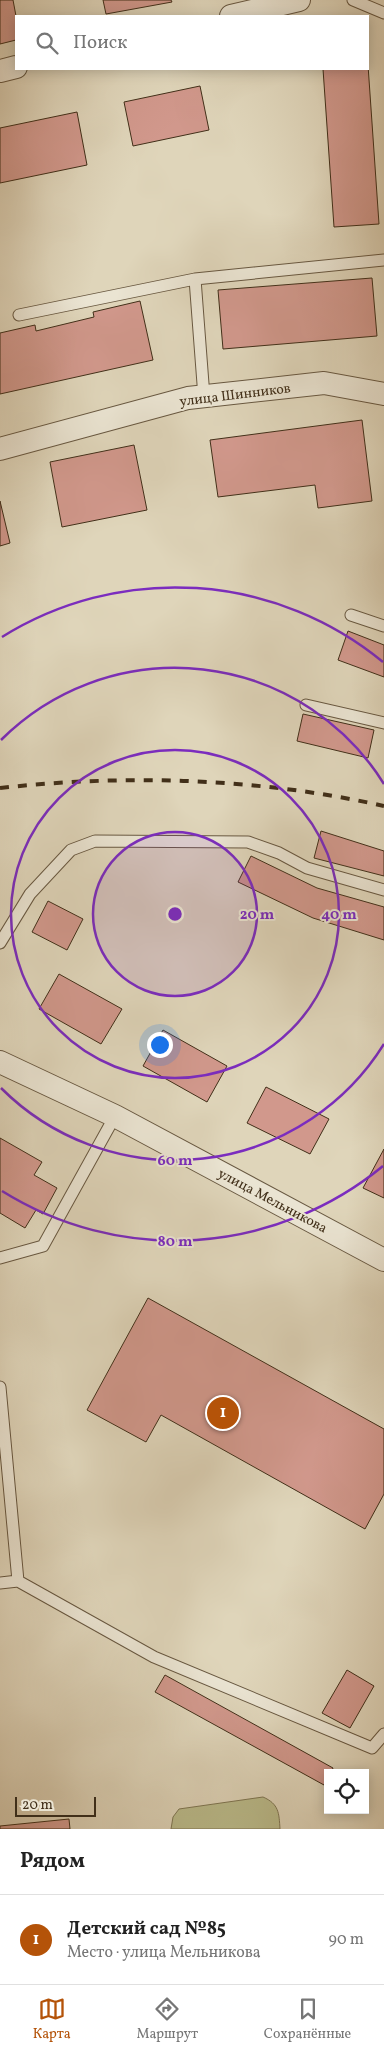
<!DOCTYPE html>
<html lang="ru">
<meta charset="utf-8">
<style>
body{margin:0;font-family:Vollkorn,serif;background:#f2f2f2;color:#222}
.controls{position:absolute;right:15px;bottom:15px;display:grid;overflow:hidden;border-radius:0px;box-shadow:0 2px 12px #0003}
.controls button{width:45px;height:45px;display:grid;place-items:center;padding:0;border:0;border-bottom:1px solid #e0e0e0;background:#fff;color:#222;font:25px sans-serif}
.scale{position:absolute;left:15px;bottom:12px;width:81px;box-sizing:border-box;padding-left:5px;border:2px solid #412f19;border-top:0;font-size:14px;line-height:18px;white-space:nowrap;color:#412f19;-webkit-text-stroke:4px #eae4d2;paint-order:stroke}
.you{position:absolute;left:159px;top:1044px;width:18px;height:18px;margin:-12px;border:4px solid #fff;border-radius:50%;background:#1a73e8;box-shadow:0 0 0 8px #1a73e833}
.badge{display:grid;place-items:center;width:32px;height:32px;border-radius:50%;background:#b45309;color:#fff;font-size:16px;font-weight:700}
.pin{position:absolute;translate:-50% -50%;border:2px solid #fff;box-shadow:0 1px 5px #0006}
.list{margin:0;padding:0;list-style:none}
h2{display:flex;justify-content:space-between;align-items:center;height:65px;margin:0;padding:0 20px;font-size:21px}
h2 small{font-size:16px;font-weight:400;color:#767676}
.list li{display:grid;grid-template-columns:32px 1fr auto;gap:15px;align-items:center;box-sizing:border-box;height:90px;padding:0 20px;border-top:1px solid #e0e0e0}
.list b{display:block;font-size:19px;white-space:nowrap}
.list p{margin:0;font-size:16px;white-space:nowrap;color:#767676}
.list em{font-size:16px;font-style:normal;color:#767676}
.icon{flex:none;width:28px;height:28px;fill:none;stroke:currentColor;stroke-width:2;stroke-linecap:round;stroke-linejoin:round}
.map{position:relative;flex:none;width:384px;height:1829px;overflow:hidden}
.search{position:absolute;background:#fff;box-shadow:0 2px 12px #0003;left:15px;right:15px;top:15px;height:55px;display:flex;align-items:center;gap:12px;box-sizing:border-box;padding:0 18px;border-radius:0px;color:#767676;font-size:19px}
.sheet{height:155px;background:#fff}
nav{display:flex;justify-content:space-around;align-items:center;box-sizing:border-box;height:70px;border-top:1px solid #e0e0e0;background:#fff;font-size:14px;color:#767676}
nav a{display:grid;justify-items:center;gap:2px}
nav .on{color:#b45309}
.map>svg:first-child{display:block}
</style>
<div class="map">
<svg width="384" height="1829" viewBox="0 0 384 1829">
<rect width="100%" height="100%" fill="#dfd5ba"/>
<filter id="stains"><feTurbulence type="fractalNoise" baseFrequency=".004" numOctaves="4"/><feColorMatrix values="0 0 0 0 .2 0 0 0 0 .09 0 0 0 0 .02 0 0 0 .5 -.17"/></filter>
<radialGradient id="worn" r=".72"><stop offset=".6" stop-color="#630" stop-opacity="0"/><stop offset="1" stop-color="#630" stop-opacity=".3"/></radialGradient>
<path fill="#babb8b" stroke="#7e7552" d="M263,1797c16,7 16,16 17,32h-109l2,-12 6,-8z"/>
<path fill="#d1988c" stroke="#412f19" d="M0,0h13l3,16v24l-16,4z
M103,0h68l1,2 -66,12z
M368,65l11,159 -45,3 -11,-158h45z
M200,86l9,44 -76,16 -9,-44z
M77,112l10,53 -87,18v-55z
M372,278l5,58 -154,13 -5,-59z
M140,301l13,59 -153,34v-61l35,-8 1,6 58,-14 -1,-5z
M362,420l10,81 -54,7 -3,-23 -97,12 -8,-57z
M134,445l13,65 -85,17 -12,-65z
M0,501l10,42 -10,3z
M348,631l36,14v32l-46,-17z
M303,714l71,16 -6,28 -71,-17z
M321,831l63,20v25l-70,-18z
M251,856l66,32 67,19v33l-71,-22 -75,-36z
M48,901l35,18 -16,31 -35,-18z
M59,974l63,35 -21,35 -62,-35z
M163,1030l64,36 -20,36 -64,-36z
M266,1087l63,32 -19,35 -63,-31z
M0,1138l42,24 -8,13 23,13 -14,26 -7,-4 -11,18 -25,-15z
M384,1149v49l-21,-10z
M148,1298l236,131v65l-19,35 -204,-114 -15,27 -59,-32z
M347,1670l27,16 -24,42 -28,-15z
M165,1675l168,93 -2,5h-3l-4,12 -169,-93z
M69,1819l1,10h-70v-3z"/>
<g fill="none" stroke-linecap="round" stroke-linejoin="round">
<defs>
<path id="lane" d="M353,0l31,13
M19,315l176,-36
M204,397l-9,-118 189,-19
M351,615l33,11
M306,705l78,18
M0,943l30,-49 41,-44 24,-9 153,1 31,11 28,15 77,22
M0,1258l43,-12 72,-130
M0,1387l18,194
M0,1583l18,-2 136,76 218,91 12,-14"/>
<path id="street" d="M231,16l68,-16
M0,71l16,-4
M0,449l188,-51 136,-15 60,11
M0,1062l115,54 269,144"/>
</defs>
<use href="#lane" stroke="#685841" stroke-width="13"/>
<use href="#street" stroke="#685841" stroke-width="24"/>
<use href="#lane" stroke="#eae4d2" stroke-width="11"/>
<use href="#street" stroke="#eae4d2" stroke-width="22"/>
<path stroke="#412f19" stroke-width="4" stroke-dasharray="9 9" stroke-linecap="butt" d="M0,788c127,-14 259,-10 384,18"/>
</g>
<circle cx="175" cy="914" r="82" fill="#7b2cbf" fill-opacity=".12"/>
<g fill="none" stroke="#7b2cbf" stroke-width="2.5">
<circle cx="175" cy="914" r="82"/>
<circle cx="175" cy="914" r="164"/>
<path d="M384 1044A246 246 0 0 1 1 1088M1 740A246 246 0 0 1 384 784"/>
<path d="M383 1166A327 327 0 0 1 2 1191M2 637A327 327 0 0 1 383 662"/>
</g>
<g text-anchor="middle" stroke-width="4" stroke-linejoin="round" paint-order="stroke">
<g font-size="14" fill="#412f19" stroke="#eae4d2">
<text transform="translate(235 394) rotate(-7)" y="5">улица Шинников</text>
<text transform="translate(273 1200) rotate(28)" y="5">улица Мельникова</text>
</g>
</g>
<circle cx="175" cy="914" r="8" fill="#7b2cbf" stroke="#eae4d2" stroke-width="2.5"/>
<g font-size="15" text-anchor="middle" font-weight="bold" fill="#7b2cbf" stroke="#eae4d2" stroke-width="4" stroke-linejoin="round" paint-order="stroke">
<text x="257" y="919">20 m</text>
<text x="339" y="919">40 m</text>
<text x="175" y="1165">60 m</text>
<text x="175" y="1246">80 m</text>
</g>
<rect width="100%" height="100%" filter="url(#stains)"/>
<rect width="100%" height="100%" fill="url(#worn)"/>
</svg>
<div class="controls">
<button><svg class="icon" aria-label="locate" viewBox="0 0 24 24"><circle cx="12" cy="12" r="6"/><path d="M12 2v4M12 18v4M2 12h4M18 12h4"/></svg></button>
</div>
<div class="scale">20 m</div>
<div class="you"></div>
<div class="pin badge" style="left:223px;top:1413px">1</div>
<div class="search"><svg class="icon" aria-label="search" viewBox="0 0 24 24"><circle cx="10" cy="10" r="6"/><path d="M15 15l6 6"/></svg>Поиск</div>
</div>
<section class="sheet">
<h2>Рядом<small></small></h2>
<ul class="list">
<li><span class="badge">1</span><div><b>Детский сад №85</b><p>Место · улица Мельникова</p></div><em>90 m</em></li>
</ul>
</section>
<nav>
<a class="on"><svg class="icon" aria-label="map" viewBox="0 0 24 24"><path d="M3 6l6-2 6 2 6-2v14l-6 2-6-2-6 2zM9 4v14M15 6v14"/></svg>Карта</a>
<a><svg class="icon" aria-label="directions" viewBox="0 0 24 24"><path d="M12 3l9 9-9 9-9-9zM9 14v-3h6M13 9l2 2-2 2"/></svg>Маршрут</a>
<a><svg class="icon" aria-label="saved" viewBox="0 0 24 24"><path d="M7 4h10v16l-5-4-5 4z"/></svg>Сохранённые</a>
</nav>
